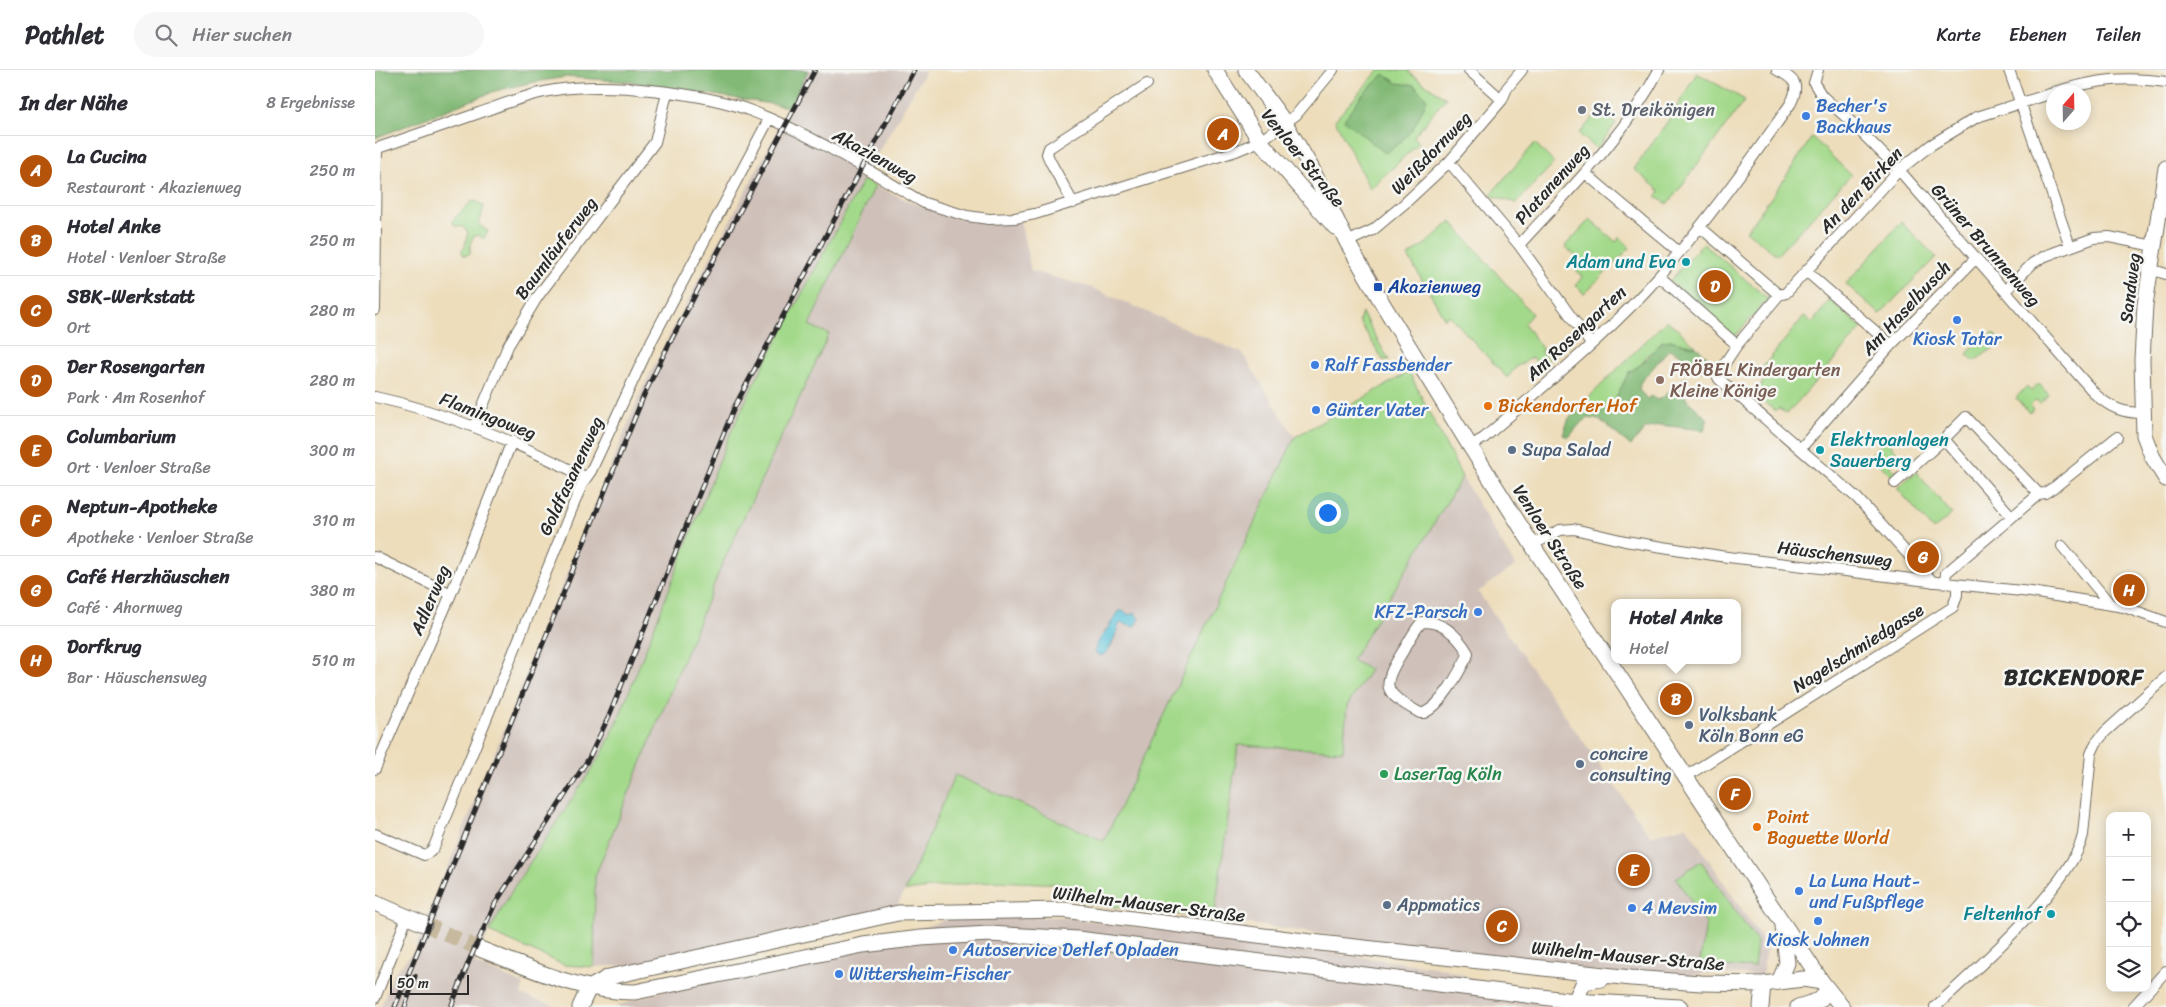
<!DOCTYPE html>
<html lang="de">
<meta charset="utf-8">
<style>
body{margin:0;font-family:Sriracha,sans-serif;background:#f7f7f7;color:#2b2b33}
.controls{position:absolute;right:15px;bottom:15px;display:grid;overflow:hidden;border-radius:10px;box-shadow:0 2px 12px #0003}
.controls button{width:45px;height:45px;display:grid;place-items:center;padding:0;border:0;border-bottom:1px solid #e1e1e2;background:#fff;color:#2b2b33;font:25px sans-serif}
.compass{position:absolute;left:1671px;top:15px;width:45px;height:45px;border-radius:50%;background:#fff;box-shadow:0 2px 12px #0003;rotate:20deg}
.scale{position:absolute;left:15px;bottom:12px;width:79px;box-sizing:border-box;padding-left:5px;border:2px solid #2b2b2b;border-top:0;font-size:14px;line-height:18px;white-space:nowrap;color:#2b2b2b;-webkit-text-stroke:4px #f6f6f2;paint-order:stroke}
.you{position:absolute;left:952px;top:442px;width:18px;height:18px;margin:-12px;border:4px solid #fff;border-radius:50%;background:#1a73e8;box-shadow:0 0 0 8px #1a73e833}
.badge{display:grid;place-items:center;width:32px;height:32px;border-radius:50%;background:#b45309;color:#fff;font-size:16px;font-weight:700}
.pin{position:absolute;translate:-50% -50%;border:2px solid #fff;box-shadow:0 1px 5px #0006}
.popup{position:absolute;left:1236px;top:529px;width:130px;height:65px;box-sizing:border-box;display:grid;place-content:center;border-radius:10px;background:#fff;filter:drop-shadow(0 1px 4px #0005);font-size:16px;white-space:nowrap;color:#7c7c81}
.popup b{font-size:19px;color:#2b2b33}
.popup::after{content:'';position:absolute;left:50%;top:100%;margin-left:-10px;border:10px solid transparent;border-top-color:#fff}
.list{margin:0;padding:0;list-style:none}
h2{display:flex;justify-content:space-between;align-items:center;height:65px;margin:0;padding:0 20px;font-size:21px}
h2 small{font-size:16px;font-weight:400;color:#7c7c81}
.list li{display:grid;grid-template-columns:32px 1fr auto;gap:15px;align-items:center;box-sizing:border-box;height:70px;padding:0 20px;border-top:1px solid #e1e1e2}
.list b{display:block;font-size:19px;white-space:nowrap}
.list p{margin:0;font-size:16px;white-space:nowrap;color:#7c7c81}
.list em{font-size:16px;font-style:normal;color:#7c7c81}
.icon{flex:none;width:28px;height:28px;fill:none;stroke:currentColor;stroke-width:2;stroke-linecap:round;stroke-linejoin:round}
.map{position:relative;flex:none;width:1791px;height:937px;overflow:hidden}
header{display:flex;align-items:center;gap:30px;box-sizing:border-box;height:70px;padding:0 25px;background:#fff;border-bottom:1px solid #e1e1e2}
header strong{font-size:24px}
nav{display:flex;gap:28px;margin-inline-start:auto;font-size:18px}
.search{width:350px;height:45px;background:#f7f7f7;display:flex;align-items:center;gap:12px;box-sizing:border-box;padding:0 18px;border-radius:28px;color:#7c7c81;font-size:19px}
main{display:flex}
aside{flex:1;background:#fff}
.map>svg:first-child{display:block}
</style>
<header>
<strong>Pathlet</strong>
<div class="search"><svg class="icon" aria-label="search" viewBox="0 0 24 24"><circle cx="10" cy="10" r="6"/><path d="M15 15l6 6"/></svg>Hier suchen</div>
<nav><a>Karte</a><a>Ebenen</a><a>Teilen</a></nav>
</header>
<main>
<aside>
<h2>In der Nähe<small>8 Ergebnisse</small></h2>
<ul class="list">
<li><span class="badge">A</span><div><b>La Cucina</b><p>Restaurant · Akazienweg</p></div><em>250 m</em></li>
<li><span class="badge">B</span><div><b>Hotel Anke</b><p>Hotel · Venloer Straße</p></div><em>250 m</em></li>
<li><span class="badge">C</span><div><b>SBK-Werkstatt</b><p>Ort</p></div><em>280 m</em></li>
<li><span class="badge">D</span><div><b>Der Rosengarten</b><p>Park · Am Rosenhof</p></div><em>280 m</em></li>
<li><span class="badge">E</span><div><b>Columbarium</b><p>Ort · Venloer Straße</p></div><em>300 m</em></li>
<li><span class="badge">F</span><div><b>Neptun-Apotheke</b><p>Apotheke · Venloer Straße</p></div><em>310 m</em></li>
<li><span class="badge">G</span><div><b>Café Herzhäuschen</b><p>Café · Ahornweg</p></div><em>380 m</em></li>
<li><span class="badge">H</span><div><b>Dorfkrug</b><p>Bar · Häuschensweg</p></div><em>510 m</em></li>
</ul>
</aside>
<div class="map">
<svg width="1791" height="937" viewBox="0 0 1791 937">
<rect width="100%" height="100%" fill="#f6f6f2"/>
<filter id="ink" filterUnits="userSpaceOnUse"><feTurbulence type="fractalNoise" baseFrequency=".02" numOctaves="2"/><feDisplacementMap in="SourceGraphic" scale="10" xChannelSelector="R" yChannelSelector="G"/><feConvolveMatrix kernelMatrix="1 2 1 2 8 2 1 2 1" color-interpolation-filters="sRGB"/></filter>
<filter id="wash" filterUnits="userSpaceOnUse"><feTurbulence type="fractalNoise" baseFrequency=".0096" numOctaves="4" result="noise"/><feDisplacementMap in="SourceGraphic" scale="20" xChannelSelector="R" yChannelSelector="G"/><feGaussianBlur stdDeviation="1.12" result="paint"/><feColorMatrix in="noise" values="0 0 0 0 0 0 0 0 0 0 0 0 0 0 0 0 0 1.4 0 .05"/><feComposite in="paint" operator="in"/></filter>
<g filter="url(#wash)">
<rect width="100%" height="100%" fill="#edddbb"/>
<path fill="#cfc1ba" d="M433,0h118l-46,79 -127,236 -26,56 -109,279 -15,32 -89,135 -25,45 -14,32 49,20 -3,11 39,12h-179l12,-33 21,-23 226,-557 26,-52 124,-235z
M500,116l43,19 38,13 64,2 11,51 59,16 152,66 53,84 -191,404 -149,-66 -50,116 -10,18 -243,55 -58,3 1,-91 129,-316 105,-226 -20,-9z
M1087,407l53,89 -37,26 172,244 36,-10 81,121 -5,28 -59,-1 -33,5 -99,-10 -357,-50 24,-174 105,6 4,-45 23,-36 -18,-10z
M578,847h109l380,51 113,38h6l-947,1 48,-16 204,-43z"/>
<path fill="#a3d98a" stroke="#67825a" d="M1004,0h31l-1,3 37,25 -32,38 5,7 -49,46 -35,-69z
M1322,3l48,27 -77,104 -12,-7 4,-6 -26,-22 34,-48z
M1225,39l13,8 -2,3 5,3 -19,26 -18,-15z
M1437,67l39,38 -74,80 -31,-24 33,-44z
M1160,73l19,20 -38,40 -26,-8z
M488,110l12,6 -66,139 20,9 -105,226 -129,316 -1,91 -30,-2 -75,-33 25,-45 89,-135 15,-32 109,-279 26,-56z
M100,131l9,5 -5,19 9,6 -5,8 -4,-4 -6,2 -3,7v9l-5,3 -3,-3v-3l3,-4 3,-14 -5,-5 -8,-1 -3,-5 19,-19z
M1215,149l26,23 4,-5 10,11 -46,46 -8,-9 6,-8 -7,-9 5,-7 -15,-15z
M1076,151l81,93 -8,9 19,27 -3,2 9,8 -8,7 -9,-10 -15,9 -10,12 -58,-63 -4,4 -37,-63 20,-14z
M1526,152l35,35 -56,57 -34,-30z
M1328,173l65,56 -34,38 -64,-56z
M1455,230l32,28 -75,86 -8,-5 -4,2 -20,-16 12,-20 -4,-8 41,-51 8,7z
M987,243l27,47h-6l-24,-39z
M1292,250l30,27 -27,-7 -23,15 -5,9 -13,8 -16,32 -33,2z
M1618,263l10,11 -3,3 -2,-2 -24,16 -7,-7 11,-12 2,2z
M1034,302l53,105 -110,183 18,10 -23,36 -4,45 -105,-6 -24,174 -132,-16 -18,-19 -71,-3 -88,10 50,-116 149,66 191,-404z
M1664,314l10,11 -9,8 -4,-3 -6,6 3,4 -4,3 -13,-15 10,-11 5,4z
M1511,369l11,13c-5,5 -11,11 -4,18l8,2 -7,6 -24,-23z
M1541,402l36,42 -19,16 -36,-42z
M1326,791l56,81 -3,25 -55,1 7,-44 -30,-46z"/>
<path fill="#82b976" stroke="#567250" d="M4,0h429l-18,37 -158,-25 -66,-5 -37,6 -34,8 -120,47v-66z
M1009,4l13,9 17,2 13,14c-11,26 -17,39 -42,54l-41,-33 16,-23z
M1295,270l27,7 15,14 -10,11 -19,-16 -14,-7 -29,34 -1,7 8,9 5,-3 4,4 6,-2 23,-21 4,3 -8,10 6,10 21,19 -4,11 -44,-5 -15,4 -14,17 -31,-26 -12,-2 -9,7 -10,12 -6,-2 6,-17 16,-11 28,-3 16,-32 13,-8 19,-22z"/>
<path fill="#5cc3d9" stroke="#447782" d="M745,540l10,5 5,-2 4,6 -5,8 -14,-4c-5,11 -8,28 -19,33l-6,-4 1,-7z"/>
</g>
<g filter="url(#ink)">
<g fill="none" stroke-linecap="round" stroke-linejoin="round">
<path stroke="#c6b99e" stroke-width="15" stroke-dasharray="15 8" stroke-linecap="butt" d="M49,854l56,25"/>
<defs>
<path id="street" d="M1094,0l33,30
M1443,0l-4,13 8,13 25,22 52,52 197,225c15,13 27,18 47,18
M1634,0l61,176
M1679,22c42,-12 68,-16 112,-10
M0,79c35,-12 69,-24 104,-36 25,-9 50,-19 76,-23 53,-8 149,2 199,22 59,23 115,59 170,91l43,13 22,3 26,-1 20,-4 201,-63 24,-10 36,-26 37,-45
M1074,92l70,83 72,99
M1210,103l94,79
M698,133l-23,-42 -3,-7 2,-6 98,-64
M1325,157l79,68
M972,172l26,-12 31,-26 45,-42 53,-62 5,-12 15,-18
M1144,175c50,-55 105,-108 140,-175
M1775,199l16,5
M1431,201l85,74
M1284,206l78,69
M1630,221l28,-28 12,-7 49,-18 15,-1 45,9
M0,240l2,-162
M0,327c74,16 143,46 210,80
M99,357l34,-81 30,-50 117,-154 12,-49
M1095,376l14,-8c58,-51 125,-104 176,-163 47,-54 90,-113 131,-172 9,-19 4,-24 -14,-33
M1426,378l90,-103 85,-87
M1520,413l49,-44
M1637,447l-68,-78 22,-22 73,77
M1157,475l28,-15 14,-1 51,12 95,15 225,27 86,9 93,15 42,15
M1687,476l48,58
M0,487l76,37
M1558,512l-76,-84 -138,-119 -2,-4 20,-30 42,-50 7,-2 113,-123 32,-25 46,-28 76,-24
M1570,513l1,-10 93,-79 6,-1 11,-7 61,-49
M1047,552c21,-1 36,14 46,31l-1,4c-9,17 -25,48 -43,56h-4c-37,-21 -40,-25 -17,-62 6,-9 11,-21 19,-29z
M0,699l76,-175 61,-153
M1310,707l268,-170 4,-12v-10
M0,764l49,21 6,-3 4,-5 148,-363 9,-13 61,-131 117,-221
M0,928l32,-81
M1560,937c39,-35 138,-124 148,-172l8,-81 5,-11 9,-11 61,-55
M1758,937l33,-36"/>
<path id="secondary" d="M840,0l45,71 75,86
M871,0l39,53 27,46 35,73 37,64 86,140 66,105 286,431 20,25
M1791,98l-21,137 -3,55 2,75 8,21 14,23
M0,833l49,21
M105,879c51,20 100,43 155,43l228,-47 58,-7 68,-4 89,5 496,62 106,6
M1404,912l8,-19 -4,-37
M214,918l20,-11 289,-64 165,-3 248,32 320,36 70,5 62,1 40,-5 19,3
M205,937l9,-19
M1197,937l12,-25 17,-3
M1386,937l2,-23
M1423,937l22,-7 8,-10"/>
</defs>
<use href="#street" stroke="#6f695d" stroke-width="12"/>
<use href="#secondary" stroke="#6f695d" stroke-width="17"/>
<use href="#street" stroke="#fff" stroke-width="10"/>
<use href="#secondary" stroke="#fff" stroke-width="15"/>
<defs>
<path id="rail" d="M20,937l249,-612 25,-51 146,-274
M30,937l10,-31
M76,937l18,-46 26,-57 94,-146 20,-42 125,-308 180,-338"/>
</defs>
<use href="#rail" stroke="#2b2b2b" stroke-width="5"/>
<use href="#rail" stroke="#f6f6f2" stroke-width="3" stroke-dasharray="9" stroke-linecap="butt"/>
</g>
</g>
<circle fill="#6b7280" stroke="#f6f6f2" stroke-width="2" cx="1207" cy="40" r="5"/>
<g fill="#3f7fe0" stroke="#f6f6f2" stroke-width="2">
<circle cx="1431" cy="46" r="5"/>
<circle cx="1582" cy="250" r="5"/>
<circle cx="940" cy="295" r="5"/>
<circle cx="941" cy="340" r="5"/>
<circle cx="1103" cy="542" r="5"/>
<circle cx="1424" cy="821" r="5"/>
<circle cx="1257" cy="838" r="5"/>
<circle cx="1443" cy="851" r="5"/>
<circle cx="578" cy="880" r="5"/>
<circle cx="464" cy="904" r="5"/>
</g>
<g fill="#0f9aa8" stroke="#f6f6f2" stroke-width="2">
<circle cx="1311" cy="192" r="5"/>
<circle cx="1445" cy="380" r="5"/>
<circle cx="1676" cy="844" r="5"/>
</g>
<rect fill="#1a4fb4" stroke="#f6f6f2" stroke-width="2" x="998" y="212" width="10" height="10" rx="2.5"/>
<circle fill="#8d6e63" stroke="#f6f6f2" stroke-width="2" cx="1285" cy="310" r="5"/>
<g fill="#e8710a" stroke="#f6f6f2" stroke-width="2">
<circle cx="1113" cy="336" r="5"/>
<circle cx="1382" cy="757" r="5"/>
</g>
<g fill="#5c6f8a" stroke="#f6f6f2" stroke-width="2">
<circle cx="1137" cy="380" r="5"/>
<circle cx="1314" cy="655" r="5"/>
<circle cx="1205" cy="694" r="5"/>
<circle cx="1012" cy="835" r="5"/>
</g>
<circle fill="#2e9e5b" stroke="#f6f6f2" stroke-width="2" cx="1009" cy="704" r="5"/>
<g text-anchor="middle" stroke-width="5" stroke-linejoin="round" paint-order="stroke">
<g font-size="18" fill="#366cbe" stroke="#f6f6f2" text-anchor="start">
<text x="1441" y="42">Becher's<tspan x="1441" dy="21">Backhaus</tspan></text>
<text x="1582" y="275" text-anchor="middle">Kiosk Tatar</text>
<text x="950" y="301">Ralf Fassbender</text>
<text x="951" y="346">Günter Vater</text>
<text x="1093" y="548" text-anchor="end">KFZ-Parsch</text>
<text x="1434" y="817">La Luna Haut-<tspan x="1434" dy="21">und Fußpflege</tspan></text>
<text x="1267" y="844">4 Mevsim</text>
<text x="1443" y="876" text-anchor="middle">Kiosk Johnen</text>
<text x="588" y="886">Autoservice Detlef Opladen</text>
<text x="474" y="910">Wittersheim-Fischer</text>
</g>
<g font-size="18" fill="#5b616d" stroke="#f6f6f2" text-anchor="start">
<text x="1217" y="46">St. Dreikönigen</text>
</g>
<g font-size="18" fill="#2b2b2b" stroke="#f6f6f2">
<text transform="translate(1056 83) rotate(-46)" y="6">Weißdornweg</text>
<text transform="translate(500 86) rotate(29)" y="6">Akazienweg</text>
<text transform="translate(928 88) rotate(51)" y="6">Venloer Straße</text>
<text transform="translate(1177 114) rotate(-48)" y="6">Platanenweg</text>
<text transform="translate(1486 120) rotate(-46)" y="6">An den Birken</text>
<text transform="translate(1611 175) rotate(49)" y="6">Grüner Brunnenweg</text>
<text transform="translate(181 178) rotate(-53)" y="6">Baumläuferweg</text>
<text transform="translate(1755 218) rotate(-83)" y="6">Sandweg</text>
<text transform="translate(1531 238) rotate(-47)" y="6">Am Haselbusch</text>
<text transform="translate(1201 263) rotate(-43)" y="6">Am Rosengarten</text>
<text transform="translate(113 346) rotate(21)" y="6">Flamingoweg</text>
<text transform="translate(196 406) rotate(-65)" y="6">Goldfasanenweg</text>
<text transform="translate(1175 467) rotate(57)" y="6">Venloer Straße</text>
<text transform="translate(1460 484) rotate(7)" y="6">Häuschensweg</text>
<text transform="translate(55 530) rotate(-67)" y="6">Adlerweg</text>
<text transform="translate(1483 578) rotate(-32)" y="6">Nagelschmiedgasse</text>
<text transform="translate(774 834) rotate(7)" y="6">Wilhelm-Mauser-Straße</text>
<text transform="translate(1253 886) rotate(5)" y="6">Wilhelm-Mauser-Straße</text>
</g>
<g font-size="18" fill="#0d838f" stroke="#f6f6f2" text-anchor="end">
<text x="1301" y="198">Adam und Eva</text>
<text x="1455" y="376" text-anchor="start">Elektroanlagen<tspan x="1455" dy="21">Sauerberg</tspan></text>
<text x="1666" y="850">Feltenhof</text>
</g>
<g font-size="18" fill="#164399" stroke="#f6f6f2" text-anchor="start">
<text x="1013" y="223">Akazienweg</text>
</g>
<g font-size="18" fill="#785e54" stroke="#f6f6f2" text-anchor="start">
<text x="1295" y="306">FRÖBEL Kindergarten<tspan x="1295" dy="21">Kleine Könige</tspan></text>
</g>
<g font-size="18" fill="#c56008" stroke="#f6f6f2" text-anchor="start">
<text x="1123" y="342">Bickendorfer Hof</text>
<text x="1392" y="753">Point<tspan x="1392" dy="21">Baguette World</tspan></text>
</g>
<g font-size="18" fill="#4e5e75" stroke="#f6f6f2" text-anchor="start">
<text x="1147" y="386">Supa Salad</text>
<text x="1324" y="651">Volksbank<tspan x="1324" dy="21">Köln Bonn eG</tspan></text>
<text x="1215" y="690">concire<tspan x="1215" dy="21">consulting</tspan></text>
<text x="1022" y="841">Appmatics</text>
</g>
<g font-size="18" fill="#27864d" stroke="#f6f6f2" text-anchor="start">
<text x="1019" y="710">LaserTag Köln</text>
</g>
<g font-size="22" font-weight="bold" letter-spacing="1" fill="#2b2b2b" stroke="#f6f6f2">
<text x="1699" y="615">BICKENDORF</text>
</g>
</g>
</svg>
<div class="controls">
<button>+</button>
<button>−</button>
<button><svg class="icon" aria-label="locate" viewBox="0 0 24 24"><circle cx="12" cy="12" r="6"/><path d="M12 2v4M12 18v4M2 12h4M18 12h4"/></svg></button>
<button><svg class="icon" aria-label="layers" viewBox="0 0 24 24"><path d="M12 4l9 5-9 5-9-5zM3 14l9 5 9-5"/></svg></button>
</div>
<svg class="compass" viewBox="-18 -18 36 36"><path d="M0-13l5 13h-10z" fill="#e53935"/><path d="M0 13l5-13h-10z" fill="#7c7c81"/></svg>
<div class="scale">50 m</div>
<div class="you"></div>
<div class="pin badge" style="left:848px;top:64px">A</div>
<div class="pin badge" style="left:1301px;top:629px">B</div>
<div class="popup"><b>Hotel Anke</b>Hotel</div>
<div class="pin badge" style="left:1127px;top:856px">C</div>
<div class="pin badge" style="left:1340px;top:216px">D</div>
<div class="pin badge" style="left:1259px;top:800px">E</div>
<div class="pin badge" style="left:1360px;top:724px">F</div>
<div class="pin badge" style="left:1548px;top:487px">G</div>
<div class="pin badge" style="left:1754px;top:520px">H</div>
</div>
</main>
